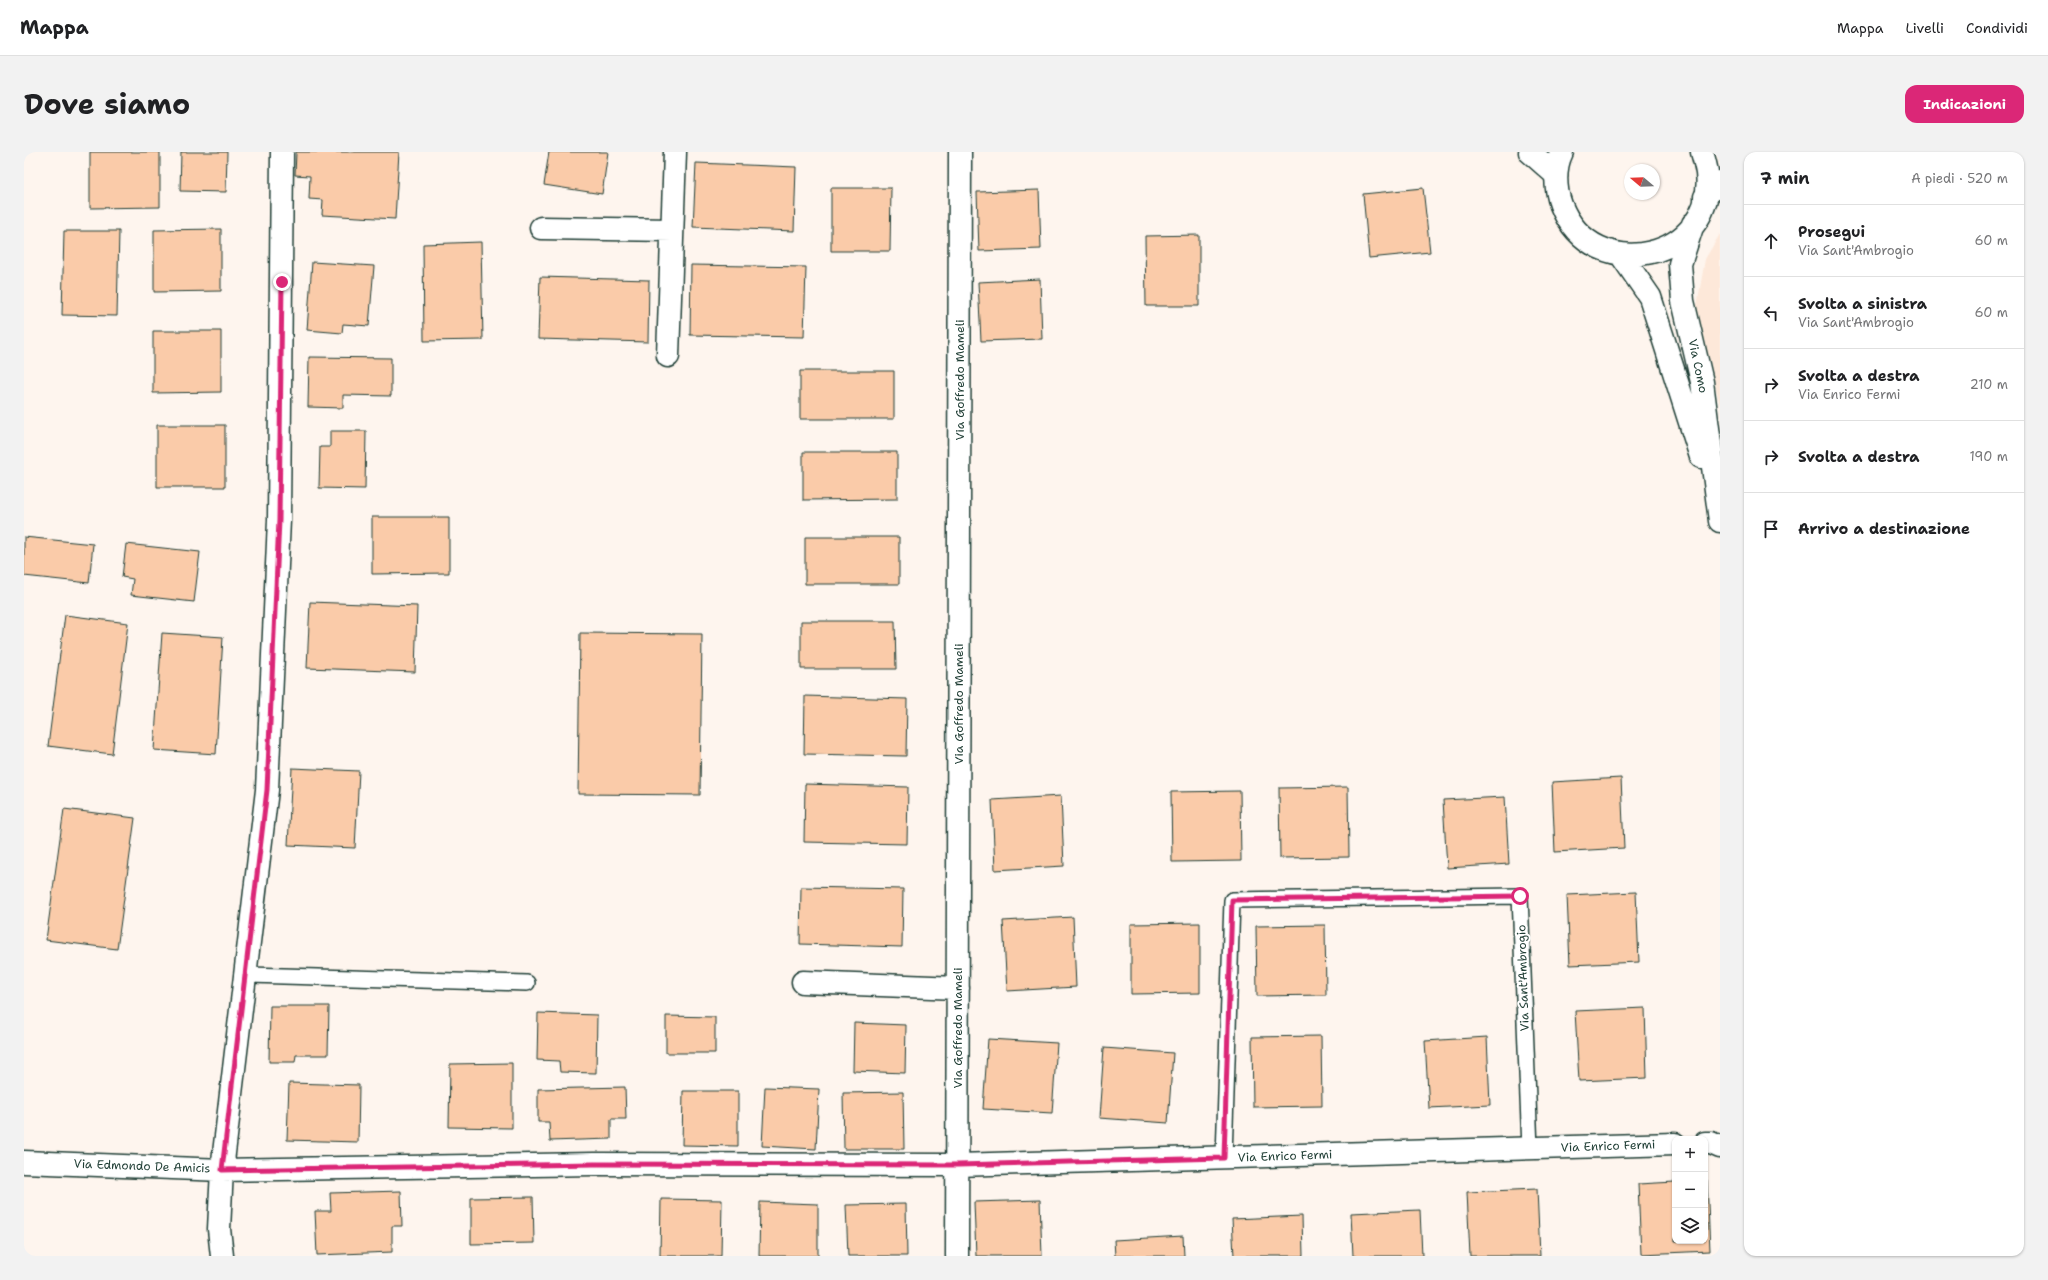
<!DOCTYPE html>
<html lang="it">
<meta charset="utf-8">
<style>
body{margin:0;font-family:"Shantell Sans",sans-serif;background:#f2f2f2;color:#202124}
.controls{position:absolute;right:12px;bottom:12px;display:grid;overflow:hidden;border-radius:8px;box-shadow:0 1px 3px #0004}
.controls button{width:36px;height:36px;display:grid;place-items:center;padding:0;border:0;border-bottom:1px solid #e0e0e0;background:#fff;color:#202124;font:20px sans-serif}
.compass{position:absolute;left:1600px;top:12px;width:36px;height:36px;border-radius:50%;background:#fff;box-shadow:0 1px 3px #0004;rotate:289deg}
.stop{position:absolute;width:12px;height:12px;margin:-9px;border:3px solid #db2777;border-radius:50%;background:#fff}
.stop.end{background:#db2777;border-color:#fff;box-shadow:0 1px 4px #0008}
.list{margin:0;padding:0;list-style:none}
h2{display:flex;justify-content:space-between;align-items:center;height:52px;margin:0;padding:0 16px;font-size:17px}
h2 small{font-size:13px;font-weight:400;color:#757577}
.list li{display:grid;grid-template-columns:26px 1fr auto;gap:12px;align-items:center;box-sizing:border-box;height:72px;padding:0 16px;border-top:1px solid #e0e0e0}
.list b{display:block;font-size:15px;white-space:nowrap}
.list p{margin:0;font-size:13px;white-space:nowrap;color:#757577}
.list em{font-size:13px;font-style:normal;color:#757577}
.icon{flex:none;width:22px;height:22px;fill:none;stroke:currentColor;stroke-width:2;stroke-linecap:round;stroke-linejoin:round}
.map{position:relative;flex:none;width:1696px;height:1104px;overflow:hidden;border-radius:12px}
header{display:flex;align-items:center;gap:24px;box-sizing:border-box;height:56px;padding:0 20px;background:#fff;border-bottom:1px solid #e0e0e0}
header strong{font-size:19px}
nav{display:flex;gap:22px;margin-inline-start:auto;font-size:14px}
.intro{display:flex;align-items:center;justify-content:space-between;box-sizing:border-box;height:96px;padding:0 24px}
h1{margin:0;font-size:28px}
.button{padding:10px 18px;border-radius:12px;background:#db2777;color:#fff;font-size:14px;font-weight:700}
main{display:flex;gap:24px;padding:0 24px}
aside{flex:1;background:#fff;border-radius:12px;box-shadow:0 1px 3px #0004}
.map>svg:first-child{display:block}
</style>
<header>
<strong>Mappa</strong>
<nav><a>Mappa</a><a>Livelli</a><a>Condividi</a></nav>
</header>
<div class="intro"><h1>Dove siamo</h1><a class="button">Indicazioni</a></div>
<main>
<div class="map">
<svg width="1696" height="1104" viewBox="0 0 1696 1104">
<rect width="100%" height="100%" fill="#fef5ee"/>
<filter id="ink" filterUnits="userSpaceOnUse"><feTurbulence type="fractalNoise" baseFrequency=".025" numOctaves="2"/><feDisplacementMap in="SourceGraphic" scale="8" xChannelSelector="R" yChannelSelector="G"/><feConvolveMatrix kernelMatrix="1 2 1 2 8 2 1 2 1" color-interpolation-filters="sRGB"/></filter>
<g filter="url(#ink)">
<path fill="#fde8d9" d="M1696,82v171l-23,-99 8,-47z"/>
<path fill="#facba9" stroke="#1f3d34" d="M66,0h70v55l-70,1z
M157,0h46l-1,40 -46,-1z
M272,0h103l-4,67 -73,-4 1,-15 -14,-1 1,-23 -15,-1z
M525,0h59l-6,42 -58,-9z
M672,11l100,4 -2,64 -101,-4z
M807,36h60l-1,63h-59z
M1399,36l7,64 -61,6 -6,-64z
M1015,38l2,59 -62,2 -2,-59z
M197,77v62l-67,1v-62z
M40,79h55l-2,85 -55,-1z
M1175,83v71h-53l-1,-70z
M457,90l2,98 -59,1 -1,-97z
M288,110l62,4 -5,60 -26,-2 -1,9 -35,-3z
M667,113l115,2 -2,70 -114,-2z
M516,125l109,3 -1,62 -110,-3z
M1016,127l2,60 -61,2 -3,-59z
M129,179h68v61l-68,1z
M285,205l82,1v38l-48,-1v13l-35,-1z
M776,219h94v48h-94z
M133,273h68v62h-68z
M306,279h36l-1,58 -46,-1 1,-41h10z
M779,300h94v47l-94,1z
M348,365h77v56l-77,1z
M0,385l69,7 -4,39 -65,-7z
M781,385h94v47h-94z
M102,392l74,8 -6,50 -63,-7 2,-16 -11,-2z
M286,450l107,4 -2,66 -108,-4z
M41,463l63,8 -16,131 -64,-8z
M777,469h94l1,48h-95z
M138,481l61,4 -7,117 -62,-4z
M556,481l122,1 -2,161 -122,-1z
M781,544l102,3 -1,57 -102,-2z
M268,616l67,3 -4,77 -67,-3z
M1597,626l3,70 -69,4 -3,-70z
M781,632l103,3 -1,57 -103,-2z
M1324,635l1,70 -69,1 -1,-70z
M1216,639l1,70 -69,1 -1,-70z
M1037,644l3,70 -69,4 -3,-70z
M1481,645l4,67 -62,4 -4,-68z
M40,657l71,9 -18,131 -71,-9z
M777,735l102,2 -1,58 -102,-3z
M1612,740l3,70 -69,3 -3,-70z
M1049,765l3,70 -69,4 -4,-70z
M1176,771v70l-69,1v-70z
M1301,773l1,70 -69,1 -1,-70z
M246,854h59l-1,49h-32l-1,7h-26z
M1621,856l2,70 -68,3 -4,-70z
M514,861l59,2 -1,58 -36,-1 -1,-11 -22,-1z
M642,864l49,1v36h-49z
M830,871l52,2 -1,48 -52,-2z
M1297,884l1,70 -69,1 -1,-70z
M1463,885l3,68 -61,3 -4,-67z
M964,887l69,4 -5,70 -69,-4z
M1080,896l69,5 -5,70 -69,-5z
M488,911v65l-63,-1 1,-63z
M265,931l70,2 -1,57 -71,-2z
M601,935l1,32h-15v20l-61,2 -1,-19h-11v-33z
M741,935l54,2 -3,60 -54,-3z
M659,939h55v55l-56,-1z
M879,940l1,57h-60l-1,-56z
M1681,1028h2l3,71 -69,3 -3,-70 37,-2v59h30z
M1513,1037l3,67h-70l-3,-64z
M377,1039l1,35h-10v26l-75,3 -2,-44h16l-1,-18z
M509,1045l1,46 -63,1v-46z
M637,1047l61,1 -1,56h-61z
M1016,1048l2,56h-66l-2,-54z
M736,1050l58,2v52h-59z
M882,1052l1,52h-59l-2,-51z
M1396,1058l2,46h-69l-2,-43z
M1278,1064l1,40h-69l-2,-37z
M1159,1084l1,20h-69l-1,-16z"/>
<g fill="none" stroke-linecap="round" stroke-linejoin="round">
<defs>
<path id="service" d="M222,823l281,8
M1200,1006l8,-258 288,-4 10,253"/>
<path id="minor" d="M1681,45l15,-15
M517,76l131,2
M644,204l7,-204
M779,830l155,6
M1681,991h6l9,4
M0,1010l198,8 372,-6 364,1 717,-21
M198,1104l-3,-27 3,-59 45,-380 12,-270 3,-368
M933,1104l3,-1104"/>
<path id="tertiary" d="M1506,0l26,23"/>
<path id="secondary" d="M1538,0c-8,16 -7,37 -1,53 33,84 156,53 146,-32 -1,-7 -3,-14 -5,-21
M1669,72l-13,40 3,37 19,81 18,139
M1597,103l29,42 51,160"/>
</defs>
<use href="#service" stroke="#1f3d34" stroke-width="18"/>
<use href="#minor" stroke="#1f3d34" stroke-width="25"/>
<use href="#tertiary" stroke="#1f3d34" stroke-width="25"/>
<use href="#secondary" stroke="#1f3d34" stroke-width="25"/>
<use href="#service" stroke="#fff" stroke-width="15"/>
<use href="#minor" stroke="#fff" stroke-width="22"/>
<use href="#tertiary" stroke="#fff" stroke-width="22"/>
<use href="#secondary" stroke="#fff" stroke-width="22"/>
</g>
</g>
<g fill="none" stroke-linecap="round" stroke-linejoin="round" filter="url(#ink)">
<path stroke="#db2777" stroke-width="5" d="M258,130l-3,238 -12,270 -45,380 372,-6 364,1 266,-7 8,-258 288,-4"/>
</g>
<g text-anchor="middle" stroke-width="4" stroke-linejoin="round" paint-order="stroke">
<g font-size="12" fill="#1f3d34" stroke="#fff">
<text transform="translate(1674 214) rotate(78)" y="4">Via Como</text>
<text transform="translate(936 228) rotate(-90)" y="4">Via Goffredo Mameli</text>
<text transform="translate(935 552) rotate(-90)" y="4">Via Goffredo Mameli</text>
<text transform="translate(1499 826) rotate(-92)" y="4">Via Sant'Ambrogio</text>
<text transform="translate(934 876) rotate(-90)" y="4">Via Goffredo Mameli</text>
<text transform="translate(1584 994) rotate(-2)" y="4">Via Enrico Fermi</text>
<text transform="translate(1261 1004) rotate(-2)" y="4">Via Enrico Fermi</text>
<text transform="translate(118 1014) rotate(2)" y="4">Via Edmondo De Amicis</text>
</g>
</g>
</svg>
<div class="controls">
<button>+</button>
<button>−</button>
<button><svg class="icon" aria-label="layers" viewBox="0 0 24 24"><path d="M12 4l9 5-9 5-9-5zM3 14l9 5 9-5"/></svg></button>
</div>
<svg class="compass" viewBox="-18 -18 36 36"><path d="M0-13l5 13h-10z" fill="#e53935"/><path d="M0 13l5-13h-10z" fill="#757577"/></svg>
<div class="stop" style="left:1496px;top:744px"></div>
<div class="stop end" style="left:258px;top:130px"></div>
</div>
<aside>
<h2>7 min<small>A piedi · 520 m</small></h2>
<ul class="list">
<li><svg class="icon" aria-label="ahead" viewBox="0 0 24 24"><path d="M12 20V5M6 11l6-6 6 6"/></svg><div><b>Prosegui</b><p>Via Sant'Ambrogio</p></div><em>60 m</em></li>
<li><svg class="icon" aria-label="left" viewBox="0 0 24 24"><path d="M17 20v-9H6M10 6l-5 5 5 5"/></svg><div><b>Svolta a sinistra</b><p>Via Sant'Ambrogio</p></div><em>60 m</em></li>
<li><svg class="icon" aria-label="right" viewBox="0 0 24 24"><path d="M7 20v-9h11M14 6l5 5-5 5"/></svg><div><b>Svolta a destra</b><p>Via Enrico Fermi</p></div><em>210 m</em></li>
<li><svg class="icon" aria-label="right" viewBox="0 0 24 24"><path d="M7 20v-9h11M14 6l5 5-5 5"/></svg><div><b>Svolta a destra</b></div><em>190 m</em></li>
<li><svg class="icon" aria-label="arrive" viewBox="0 0 24 24"><path d="M6 21V4h12l-3 4 3 4H6"/></svg><div><b>Arrivo a destinazione</b></div></li>
</ul>
</aside>
</main>
